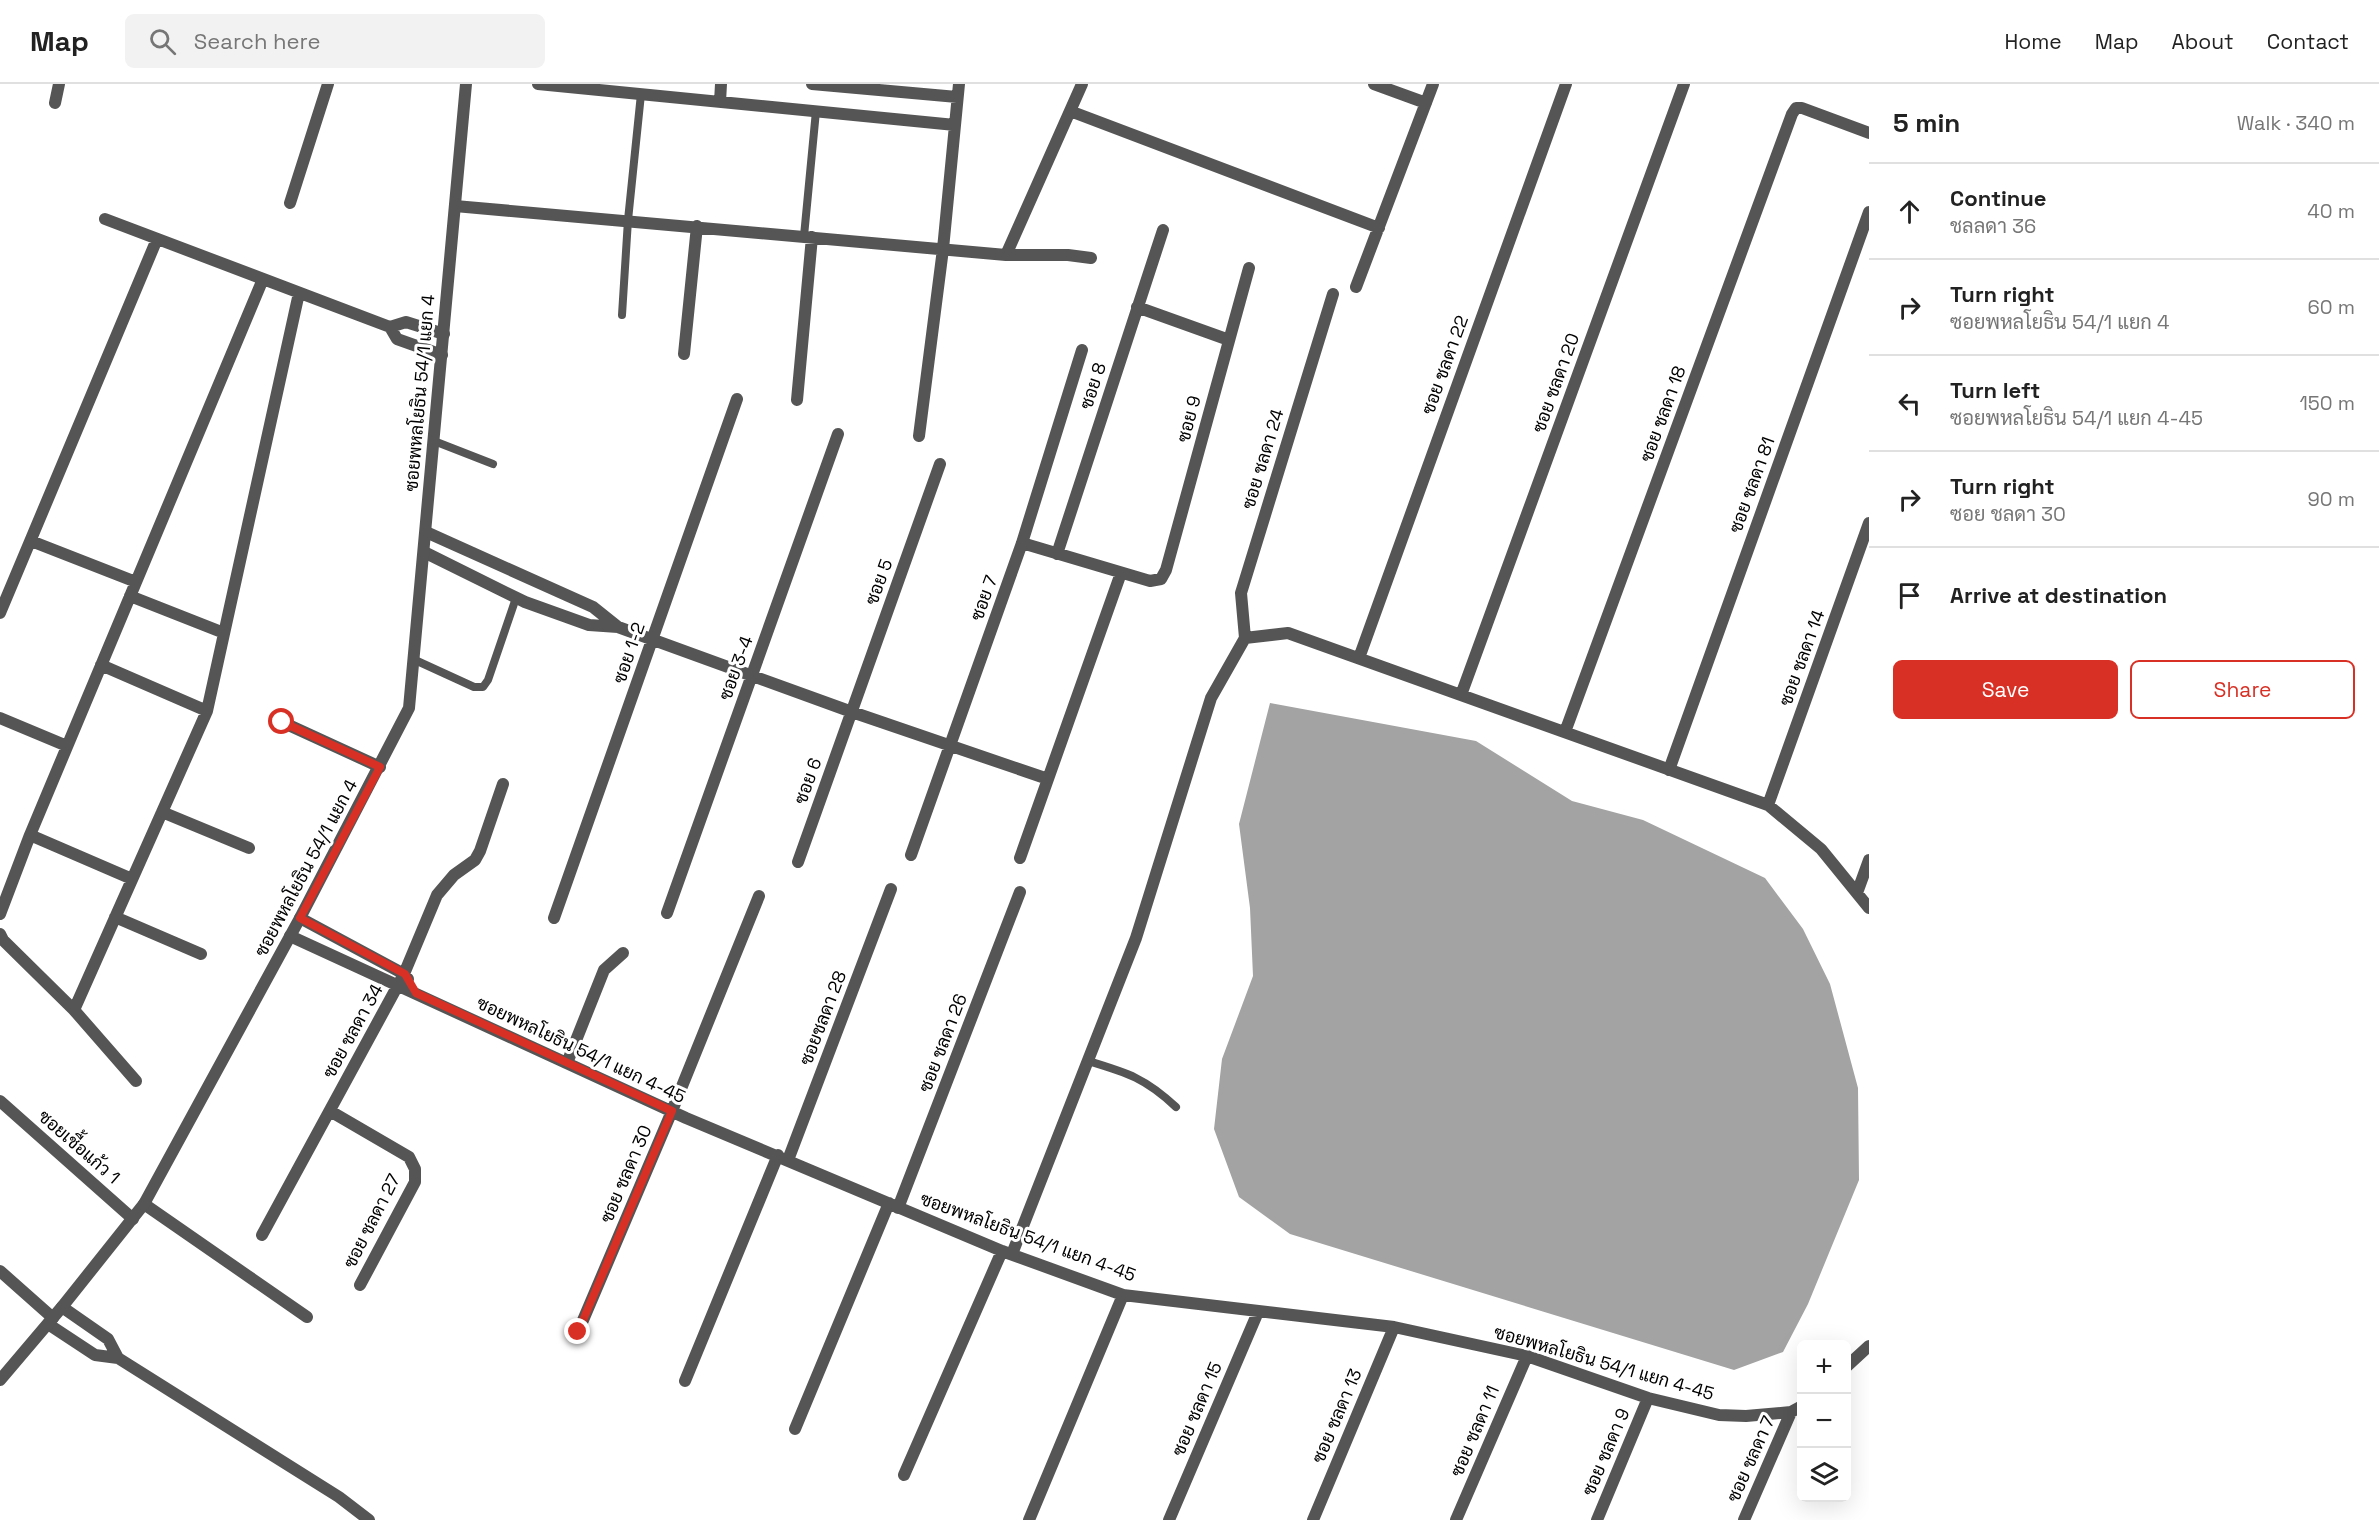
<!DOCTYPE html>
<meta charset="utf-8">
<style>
body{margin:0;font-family:"Space Grotesk",Sarabun,sans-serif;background:#f2f2f2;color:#222}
.controls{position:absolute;right:18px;bottom:18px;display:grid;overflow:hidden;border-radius:9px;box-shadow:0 6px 24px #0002}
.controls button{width:54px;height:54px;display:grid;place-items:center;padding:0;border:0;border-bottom:2px solid #e0e0e0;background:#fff;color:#222;font:30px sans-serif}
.stop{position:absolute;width:18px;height:18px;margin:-14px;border:4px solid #d93025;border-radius:50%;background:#fff}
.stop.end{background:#d93025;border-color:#fff;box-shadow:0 2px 6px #0008}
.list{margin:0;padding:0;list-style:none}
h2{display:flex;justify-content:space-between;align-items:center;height:78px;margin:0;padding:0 24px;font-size:26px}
h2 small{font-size:20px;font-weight:400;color:#767676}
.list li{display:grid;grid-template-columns:39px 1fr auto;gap:18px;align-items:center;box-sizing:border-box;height:96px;padding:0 24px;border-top:2px solid #e0e0e0}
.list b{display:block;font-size:22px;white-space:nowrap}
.list p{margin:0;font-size:20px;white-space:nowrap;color:#767676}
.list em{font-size:20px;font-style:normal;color:#767676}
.actions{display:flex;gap:12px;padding:18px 24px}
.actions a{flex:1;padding:14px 0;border:2px solid #d93025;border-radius:9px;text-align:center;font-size:21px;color:#d93025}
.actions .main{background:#d93025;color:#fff}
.icon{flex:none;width:33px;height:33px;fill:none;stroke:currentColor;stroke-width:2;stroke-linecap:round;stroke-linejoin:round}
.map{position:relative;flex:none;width:1869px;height:1436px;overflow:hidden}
header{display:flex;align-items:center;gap:36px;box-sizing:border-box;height:84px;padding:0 30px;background:#fff;border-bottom:2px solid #e0e0e0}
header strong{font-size:28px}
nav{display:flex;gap:33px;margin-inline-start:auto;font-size:21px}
.search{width:420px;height:54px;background:#f2f2f2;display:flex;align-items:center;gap:15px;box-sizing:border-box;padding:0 21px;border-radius:9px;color:#767676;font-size:22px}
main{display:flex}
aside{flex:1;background:#fff}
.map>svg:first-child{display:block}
</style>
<header>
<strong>Map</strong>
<div class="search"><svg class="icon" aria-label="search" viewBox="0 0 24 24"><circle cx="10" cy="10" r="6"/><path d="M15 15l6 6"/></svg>Search here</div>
<nav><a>Home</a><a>Map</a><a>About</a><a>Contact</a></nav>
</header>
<main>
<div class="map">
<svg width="1869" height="1436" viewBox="0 0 1869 1436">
<rect width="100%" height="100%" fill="#fff"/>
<path fill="#a3a3a3" d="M1270,619l206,38 96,60 71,19 122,58 38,51 27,55 28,104 1,92 -51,124 -25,48 -49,18 -444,-136 -51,-37 -25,-68 8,-70 31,-83 -3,-68 -11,-84z"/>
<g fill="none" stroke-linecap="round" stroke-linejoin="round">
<path stroke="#555" stroke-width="8" d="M804,152l12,-125
M622,231l6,-95 13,-126
M434,357l59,23
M415,576l59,27h9l5,-7 28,-82
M1088,977c40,12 57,17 88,46"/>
<path stroke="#555" stroke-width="12" d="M538,0l417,41
M812,0l145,13
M1374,0l52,19
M720,18l1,-18
M55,19l4,-19
M1070,27l309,117
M290,119l38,-119
M455,122l551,49h62l23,3
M105,135l285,108 7,12 45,16
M1006,171l76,-171
M1356,203l77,-203
M1137,223l92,33
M390,243l16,-5 38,12
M684,270l13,-128
M797,316l15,-163
M919,352l24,-187 16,-165
M426,448l167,75 25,20
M31,457l105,41
M1022,459l128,38 11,-2 5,-9 83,-302
M424,468l101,50 64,23 29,2 234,85 196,67
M1057,470l106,-324
M130,512l94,37
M0,529l157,-374
M1245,554l43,-5 480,172 53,44 48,59
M1245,554l-4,-45 92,-299
M1359,574l207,-574
M101,581l106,46
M1461,611l223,-611
M0,634l67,28
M282,638l98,45
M1565,648l227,-618 4,-6h6l67,25
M1669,686l200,-558
M1768,721l101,-282
M162,728l87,36
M30,751l102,44
M911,771l111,-312 60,-193
M1020,774l101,-285
M798,778l142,-398
M1857,809l12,-33
M667,829l171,-479
M0,830l30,-79 233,-556
M115,833l86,37
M300,834l104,56 4,5
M554,834l183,-519
M0,850l3,6 71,70 62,71
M290,852l396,182 316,133 121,44 271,32 133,29 121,42 71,17 27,1 45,-4 11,-6
M74,926l133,-299 92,-418
M567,979l37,-93 19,-17
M0,1017l133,118
M330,1027l79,46 6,12v13l-55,103
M788,1076l103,-271
M144,1120l163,113
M898,1124l122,-316
M262,1151l142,-261 33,-79 17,-20 21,-15 5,-9 23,-67
M1012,1170l124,-316 75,-240 34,-60
M0,1187l53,47
M62,1223l46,32 10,19
M48,1240l47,31 23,3 221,139 30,23
M578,1248l94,-221 87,-215
M1846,1283l23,-21
M685,1297l93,-226
M795,1345l94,-226
M904,1391l98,-224
M1029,1436l94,-225
M1169,1436l89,-208
M1313,1436l81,-193
M1456,1436l71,-164
M1597,1436l51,-122
M1744,1436l47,-108"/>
<path stroke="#555" stroke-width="12" d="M0,1296l62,-73 82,-103 156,-286 109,-210 57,-624"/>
</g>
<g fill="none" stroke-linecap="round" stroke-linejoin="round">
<path stroke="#d93025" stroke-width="8" d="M282,638l98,45 -80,151 105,56 11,19 256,118 -94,221"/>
</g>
<g text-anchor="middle" stroke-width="6" stroke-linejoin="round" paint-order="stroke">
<g font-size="18" fill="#000" stroke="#fff">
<text transform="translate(1445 281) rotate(-70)" y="6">ซอย ชลดา 22</text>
<text transform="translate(1556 299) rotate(-70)" y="6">ซอย ชลดา 20</text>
<text transform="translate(1093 302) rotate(-72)" y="6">ซอย 8</text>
<text transform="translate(420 309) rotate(-85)" y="6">ซอยพหลโยธิน 54/1 แยก 4</text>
<text transform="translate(1663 330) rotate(-70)" y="6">ซอย ชลดา 18</text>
<text transform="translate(1189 335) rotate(-75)" y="6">ซอย 9</text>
<text transform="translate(1263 375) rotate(-73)" y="6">ซอย ชลดา 24</text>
<text transform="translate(1752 401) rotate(-70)" y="6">ซอย ชลดา 81</text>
<text transform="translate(879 498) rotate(-70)" y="6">ซอย 5</text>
<text transform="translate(984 514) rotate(-70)" y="6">ซอย 7</text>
<text transform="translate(629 569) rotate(-71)" y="6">ซอย 1-2</text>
<text transform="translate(1802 574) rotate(-70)" y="6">ซอย ชลดา 14</text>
<text transform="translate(736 584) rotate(-70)" y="6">ซอย 3-4</text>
<text transform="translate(808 697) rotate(-70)" y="6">ซอย 6</text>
<text transform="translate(306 784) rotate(-62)" y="6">ซอยพหลโยธิน 54/1 แยก 4</text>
<text transform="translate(823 934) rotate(-69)" y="6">ซอยชลดา 28</text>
<text transform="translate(353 947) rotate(-61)" y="6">ซอย ชลดา 34</text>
<text transform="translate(943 959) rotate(-69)" y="6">ซอย ชลดา 26</text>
<text transform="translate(581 966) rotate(25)" y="6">ซอยพหลโยธิน 54/1 แยก 4-45</text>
<text transform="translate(79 1063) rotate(41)" y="6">ซอยเชื้อแก้ว 1</text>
<text transform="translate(626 1090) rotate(-67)" y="6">ซอย ชลดา 30</text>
<text transform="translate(372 1137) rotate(-63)" y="6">ซอย ชลดา 27</text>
<text transform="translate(1028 1153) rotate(20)" y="6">ซอยพหลโยธิน 54/1 แยก 4-45</text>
<text transform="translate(1604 1279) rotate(16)" y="6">ซอยพหลโยธิน 54/1 แยก 4-45</text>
<text transform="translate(1197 1325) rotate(-67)" y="6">ซอย ชลดา 15</text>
<text transform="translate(1337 1332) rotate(-67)" y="6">ซอย ชลดา 13</text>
<text transform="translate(1475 1347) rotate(-67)" y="6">ซอย ชลดา 11</text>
<text transform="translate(1606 1368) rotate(-67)" y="6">ซอย ชลดา 9</text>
<text transform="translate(1751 1375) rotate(-66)" y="6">ซอย ชลดา 7</text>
</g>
</g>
</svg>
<div class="controls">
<button>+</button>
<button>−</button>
<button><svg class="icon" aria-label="layers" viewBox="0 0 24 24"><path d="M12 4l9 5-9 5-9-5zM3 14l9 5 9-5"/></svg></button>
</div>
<div class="stop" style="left:282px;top:638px"></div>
<div class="stop end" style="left:578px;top:1248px"></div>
</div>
<aside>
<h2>5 min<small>Walk · 340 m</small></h2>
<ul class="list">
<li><svg class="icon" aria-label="ahead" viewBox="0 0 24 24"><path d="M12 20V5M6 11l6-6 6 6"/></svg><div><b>Continue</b><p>ชลลดา 36</p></div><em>40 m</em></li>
<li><svg class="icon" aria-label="right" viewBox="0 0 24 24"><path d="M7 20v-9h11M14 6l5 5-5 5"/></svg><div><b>Turn right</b><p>ซอยพหลโยธิน 54/1 แยก 4</p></div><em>60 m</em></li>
<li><svg class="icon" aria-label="left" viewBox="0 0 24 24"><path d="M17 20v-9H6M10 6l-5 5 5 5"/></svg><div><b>Turn left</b><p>ซอยพหลโยธิน 54/1 แยก 4-45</p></div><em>150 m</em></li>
<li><svg class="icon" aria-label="right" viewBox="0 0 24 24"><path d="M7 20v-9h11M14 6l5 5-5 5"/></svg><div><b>Turn right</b><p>ซอย ชลดา 30</p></div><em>90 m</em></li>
<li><svg class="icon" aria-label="arrive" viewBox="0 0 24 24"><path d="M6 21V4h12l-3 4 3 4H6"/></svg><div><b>Arrive at destination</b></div></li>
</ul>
<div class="actions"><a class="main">Save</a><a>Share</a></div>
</aside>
</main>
